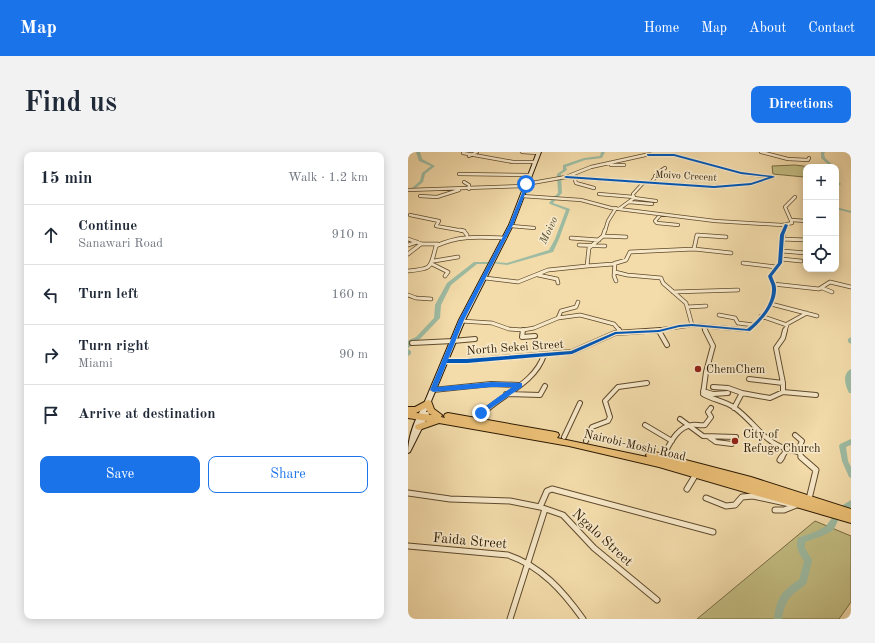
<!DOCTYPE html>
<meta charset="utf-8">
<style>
body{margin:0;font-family:"Old Standard TT",serif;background:#f2f2f3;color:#1f2937}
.controls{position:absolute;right:12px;top:12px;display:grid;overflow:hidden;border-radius:8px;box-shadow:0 2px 10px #0003}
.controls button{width:36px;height:36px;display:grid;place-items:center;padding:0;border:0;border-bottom:1px solid #e0e1e3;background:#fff;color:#1f2937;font:20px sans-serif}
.stop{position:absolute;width:12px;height:12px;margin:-9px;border:3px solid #1a73e8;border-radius:50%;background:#fff}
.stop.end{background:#1a73e8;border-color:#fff;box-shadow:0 1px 4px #0008}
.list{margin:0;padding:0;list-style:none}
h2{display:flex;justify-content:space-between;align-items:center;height:52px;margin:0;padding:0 16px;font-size:17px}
h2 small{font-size:13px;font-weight:400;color:#747a83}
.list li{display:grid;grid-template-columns:26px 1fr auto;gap:12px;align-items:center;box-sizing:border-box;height:60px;padding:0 16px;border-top:1px solid #e0e1e3}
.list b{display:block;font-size:15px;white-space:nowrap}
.list p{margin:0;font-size:13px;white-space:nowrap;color:#747a83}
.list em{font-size:13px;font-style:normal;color:#747a83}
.actions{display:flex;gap:8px;padding:12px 16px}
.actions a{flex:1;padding:9px 0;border:1px solid #1a73e8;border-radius:8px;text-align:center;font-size:14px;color:#1a73e8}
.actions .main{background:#1a73e8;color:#fff}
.icon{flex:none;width:22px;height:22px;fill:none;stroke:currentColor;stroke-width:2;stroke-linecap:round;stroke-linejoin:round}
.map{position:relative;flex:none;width:443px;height:467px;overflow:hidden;border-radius:8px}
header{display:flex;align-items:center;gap:24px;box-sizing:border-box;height:56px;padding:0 20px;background:#1a73e8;color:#fff}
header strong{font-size:19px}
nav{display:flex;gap:22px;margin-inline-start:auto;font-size:14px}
.intro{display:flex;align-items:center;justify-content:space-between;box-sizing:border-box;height:96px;padding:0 24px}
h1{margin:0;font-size:28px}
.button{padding:10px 18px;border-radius:8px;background:#1a73e8;color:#fff;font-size:14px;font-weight:700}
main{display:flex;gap:24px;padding:0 24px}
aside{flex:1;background:#fff;border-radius:8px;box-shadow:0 2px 10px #0003}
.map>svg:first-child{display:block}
</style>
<header>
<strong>Map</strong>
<nav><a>Home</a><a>Map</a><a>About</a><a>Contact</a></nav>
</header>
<div class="intro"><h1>Find us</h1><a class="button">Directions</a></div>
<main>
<aside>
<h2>15 min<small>Walk · 1.2 km</small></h2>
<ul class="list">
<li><svg class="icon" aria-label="ahead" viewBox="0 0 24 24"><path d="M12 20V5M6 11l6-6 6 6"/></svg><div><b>Continue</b><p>Sanawari Road</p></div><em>910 m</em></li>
<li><svg class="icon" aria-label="left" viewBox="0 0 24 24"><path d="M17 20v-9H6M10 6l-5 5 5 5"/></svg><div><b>Turn left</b></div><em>160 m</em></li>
<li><svg class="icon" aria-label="right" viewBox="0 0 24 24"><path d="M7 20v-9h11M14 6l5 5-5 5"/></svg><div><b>Turn right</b><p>Miami</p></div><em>90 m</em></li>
<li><svg class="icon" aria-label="arrive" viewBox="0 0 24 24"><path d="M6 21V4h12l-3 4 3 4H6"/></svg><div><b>Arrive at destination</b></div></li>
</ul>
<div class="actions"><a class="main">Save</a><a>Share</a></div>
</aside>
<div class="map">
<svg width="443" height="467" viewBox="0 0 443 467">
<rect width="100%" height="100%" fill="#f3dbaa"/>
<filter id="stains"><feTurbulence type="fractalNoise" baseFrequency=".005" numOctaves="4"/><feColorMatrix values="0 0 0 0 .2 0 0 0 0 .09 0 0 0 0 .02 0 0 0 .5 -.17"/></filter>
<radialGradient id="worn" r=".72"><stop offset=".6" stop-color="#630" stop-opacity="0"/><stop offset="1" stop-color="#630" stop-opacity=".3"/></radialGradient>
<path fill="#c3be83" stroke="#786c43" d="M387,13l16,2h-5l-2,10 -31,-3 -1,-8z
M407,369l36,15v66l-12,17h-142z"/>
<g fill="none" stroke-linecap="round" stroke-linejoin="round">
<path fill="#9dbca3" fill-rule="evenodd" d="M8,0h4l2,7 13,7 -10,8 -2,8 -11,9 -2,-1 1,-1 9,-8 2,-8 9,-7 -12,-5z
M193,0h4l-3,6 -17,2 -19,7 1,3 -6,4 1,19 -5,5h-2l-1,-1 4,-4 -1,-19 6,-4v-5l21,-7 16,-2z
M413,0h5l-2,1 1,5 10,9h-4l-10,-9z
M428,28l5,4 -5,4 1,-4z
M145,46l3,1 -3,4 17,6 -11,30 -6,13 -46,13 -15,-2 -2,1h-13l-26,21 -10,20 -1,13 -20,21 -7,3 -3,5 -2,1v-7l1,-1 7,-3 18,-19 1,-13 12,-22 27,-21h16l2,1 2,-1 13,1 42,-13 6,-11 11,-29 -16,-6 -1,-1z
M428,55l15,4v2l-15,-4z
M443,185v7l-3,-2v-3z
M0,197l3,2v3l-3,2z
M443,217v24h-2c-4,-8 -7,-19 2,-24z
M443,287v6l-5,2 2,14 3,6v11l-2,-1 -7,-16 -3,-15 1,-2z
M443,348v7l-10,7 -6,13 -3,4 -10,5 -17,6v6l7,12 -5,22c-2,4 -6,6 -10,9 -10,7 -13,15 -15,28h-8c2,-20 8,-29 25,-39l5,-19c-5,-8 -9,-14 -6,-23l19,-7 9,-5 6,-8 3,-8z"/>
<defs>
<path id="street-far3" d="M114,0l16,1
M353,0l27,7 20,1 1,-2
M55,1l50,9h22
M61,4l8,-4
M203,13h13
M51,22l71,1
M247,24l18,-1
M158,25l148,10 37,-3 22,-7 -32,-4 -67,-18h-26
M166,25l2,6 18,5
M56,30l5,3v4
M243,31l8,-11 6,-4
M118,32l40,-7 25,-10 59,-13
M0,38l118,-4
M191,42l35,3
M12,44l17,1 22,-7
M114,44l59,4 30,8 104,13 67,4 10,-2 -7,-16 10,-10
M226,46l22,3
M221,50l23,2
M211,57l15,-11 -1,-4 11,-12
M253,62l-6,7 2,2 21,2
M2,63l29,6 -3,5 28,5
M384,68l14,1
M103,74l23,2
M197,79l3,-10 8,-13
M375,79l3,-6"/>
<path id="street-far2" d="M52,78l4,1 3,4
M195,84l23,1
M163,86l28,2
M0,87l14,5
M374,87l24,1
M0,93l9,-3
M171,93l26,1
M286,97l3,-14 29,2
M374,99l24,2
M0,102l13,-10h17
M373,107l20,2
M26,109l24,-4
M207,111l-1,13 2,5
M335,111l33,4
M24,112l16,8 -3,4
M179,114l26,-2 13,-4 4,-8 64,-3 37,4
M0,119c25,-2 22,-3 28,-25 23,-11 44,-9 69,-8
M207,120l12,3 34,3 2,5 23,20 6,22
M130,123l19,4 1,4
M77,126l33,4 30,-12 39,-4 2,-18 14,-12 2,-6
M365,132l46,5 11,-7 21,5
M414,136l10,4
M265,140l65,-2
M0,143l8,3 15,1
M363,152l46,12
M279,155l19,-1
M311,163l16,3 3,5 16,2
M353,164l26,9 -2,6
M150,166l3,-7 15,-4 2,-5
M53,169l31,2 17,6 14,1 11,-2 24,-10 22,-3 34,9 6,7
M379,172l20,-11
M295,174l3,5
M242,179l42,-6 56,5c12,-9 27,-26 26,-42 0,-4 -3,-8 -4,-12l10,-13 4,-33"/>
<path id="street-far1" d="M115,178l-1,7 13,-1
M211,178l1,2
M297,178l8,16 -7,26 -3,22c10,6 22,7 32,14 25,19 28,37 63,44
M251,179l8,14
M45,189l22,-2
M4,191l41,-2
M38,209h21l105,-9 43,-19 46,-3
M341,227l34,4
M305,235l15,1 14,5
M25,238l58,-6 28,1
M295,239l10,3 15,-1
M375,240v-9l-7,-35 7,-10 2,-8
M98,242l34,1 5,-9
M326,256l8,-15 28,5 13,-6 33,3
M272,267l23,17 33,1
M68,268c20,-24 58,-34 68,-65
M237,273l27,16
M387,283l7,6 -4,9 4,8
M156,285l16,-34
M301,285l7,5 16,2
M178,289l6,-14 16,-6 2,-4 -5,-16 13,-14 29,-4
M254,306c7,-12 14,-31 30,-33 4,-1 8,1 13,0l6,-8 -3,-5 3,-4
M373,306l5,-7"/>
<path id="street" d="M393,305l15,13 -7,29
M372,308l2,-3
M279,337l9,-15
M0,341l42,6 60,2 30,6 23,8 31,33 63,52
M298,346l20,8 9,-1 7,-8 11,-1 37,8
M132,355l7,-16 5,-2 161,43
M367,358h9l15,-6
M0,394l100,9c33,11 55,36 75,64
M102,467l35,-110"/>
<path id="secondary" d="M129,0h4l-28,73 -48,95 -36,86 -3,6h2l1,2 -19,38 -2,1c0,-16 7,-34 15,-47l36,-86 50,-95z"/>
<path id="highway" d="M20,248l3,1 3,8 8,6 -1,2 4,1 -1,-2 1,-2 3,-1 107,19 3,1 1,2 -2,3 90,19 -1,-2 2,-3 3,-1 100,26 100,32v14l-192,-56 -90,-21 -130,-23 -20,7 -3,-1 -1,-2 1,-2 11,-4 -19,-3v-11h7zM18,256l2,5 4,2 -16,-2z"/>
</defs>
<use href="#street-far3" stroke="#5e4a2d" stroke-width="4"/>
<use href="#street-far2" stroke="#5e4a2d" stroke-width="4.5"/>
<use href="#street-far1" stroke="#5e4a2d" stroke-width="6"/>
<use href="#street" stroke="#5e4a2d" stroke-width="7"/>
<use href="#secondary" stroke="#2c1a03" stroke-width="2"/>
<use href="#highway" stroke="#2c1a03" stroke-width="2"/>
<use href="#street-far3" stroke="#f7e8c8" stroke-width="2.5"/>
<use href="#street-far2" stroke="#f7e8c8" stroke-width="3"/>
<use href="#street-far1" stroke="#f7e8c8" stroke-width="4"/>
<use href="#street" stroke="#f7e8c8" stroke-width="5"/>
<use href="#secondary" fill="#f7e8c8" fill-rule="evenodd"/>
<use href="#highway" fill="#eabe75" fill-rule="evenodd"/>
<defs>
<path id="cycleway" d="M239,2h27l67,18 32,4 2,1 -24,8 -37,3 -148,-10 -2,-1 2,-1 148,10 37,-3 18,-6 -28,-3 -67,-18h-26l-1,-1z
M377,72l3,1 -4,10 -2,28 -10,13c1,4 4,8 4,12 1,16 -15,34 -26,43l-58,-5 -13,1 -20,5 -43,2 -44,20 -105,9h-21l-2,-2 2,-2h21l104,-8 44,-19 44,-2 20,-5 13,-1 55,5c12,-9 26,-25 25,-41 0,-4 -3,-8 -4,-12l10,-13 2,-28z"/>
</defs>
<use href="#cycleway" stroke="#f7e8c8" stroke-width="3"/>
<use href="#cycleway" fill="#0057b8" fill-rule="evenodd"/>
</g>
<path fill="#1a73e8" d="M118,31l3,1 -16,41 -49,95 -27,67 55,-5 30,1v4l-41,28h-2v-4l33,-24h-20l-59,5 -3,-2 29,-70 50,-95z"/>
<g fill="#8f2418" stroke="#f7e8c8" stroke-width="1.5">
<circle cx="290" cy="217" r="4"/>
<circle cx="327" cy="289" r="4"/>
</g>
<g text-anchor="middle" stroke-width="3.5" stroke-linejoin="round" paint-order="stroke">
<g font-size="10" fill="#2c1a03" stroke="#f7e8c8">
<text transform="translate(278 23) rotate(3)" y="4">Moivo Crecent</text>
</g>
<g font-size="11" font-style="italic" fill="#4e4b33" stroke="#f7e8c8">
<text transform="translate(140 78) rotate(-65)" y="4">Moivo</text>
</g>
<g font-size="12" fill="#2c1a03" stroke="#f7e8c8">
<text transform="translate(107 195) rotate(-4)" y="4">North Sekei Street</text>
<text transform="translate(227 293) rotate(13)" y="4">Nairobi-Moshi Road</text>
</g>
<g font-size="12" fill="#2c1a03" stroke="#f7e8c8" text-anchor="start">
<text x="298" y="221">ChemChem</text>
<text x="335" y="286">City of<tspan x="335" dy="14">Refuge Church</tspan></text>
</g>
<g font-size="14" fill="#2c1a03" stroke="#f7e8c8">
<text transform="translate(195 385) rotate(43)" y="5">Ngalo Street</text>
<text transform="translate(62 388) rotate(5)" y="5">Faida Street</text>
</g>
</g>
<rect width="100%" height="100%" filter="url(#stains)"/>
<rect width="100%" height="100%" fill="url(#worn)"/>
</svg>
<div class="controls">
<button>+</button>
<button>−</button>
<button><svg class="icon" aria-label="locate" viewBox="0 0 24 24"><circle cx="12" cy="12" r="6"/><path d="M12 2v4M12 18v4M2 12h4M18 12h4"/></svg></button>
</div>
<div class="stop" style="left:118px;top:32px"></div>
<div class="stop end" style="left:73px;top:261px"></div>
</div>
</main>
